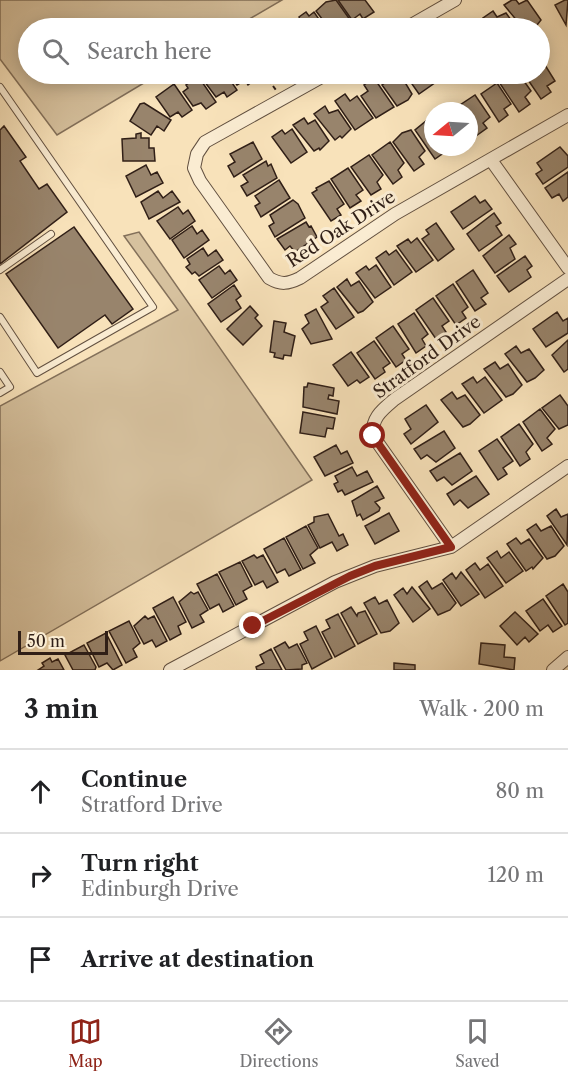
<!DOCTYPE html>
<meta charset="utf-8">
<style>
body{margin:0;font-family:"Libre Caslon Text",serif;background:#f2f2f2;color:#202124}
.compass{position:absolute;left:424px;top:102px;width:54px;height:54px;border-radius:50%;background:#fff;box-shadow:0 3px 15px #0003;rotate:252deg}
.scale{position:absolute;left:18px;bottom:15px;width:90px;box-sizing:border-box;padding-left:6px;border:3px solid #301f17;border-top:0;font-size:16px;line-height:21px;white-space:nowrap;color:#301f17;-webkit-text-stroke:4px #faecd2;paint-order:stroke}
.stop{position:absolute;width:18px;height:18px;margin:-14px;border:4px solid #8f2418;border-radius:50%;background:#fff}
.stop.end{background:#8f2418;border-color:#fff;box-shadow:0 2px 6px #0008}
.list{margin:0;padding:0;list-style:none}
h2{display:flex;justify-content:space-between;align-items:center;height:78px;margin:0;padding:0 24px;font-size:26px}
h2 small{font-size:20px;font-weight:400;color:#757577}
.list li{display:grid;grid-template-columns:39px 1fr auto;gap:18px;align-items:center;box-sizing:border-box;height:84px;padding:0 24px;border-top:2px solid #e0e0e0}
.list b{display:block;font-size:22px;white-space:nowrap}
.list p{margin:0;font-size:20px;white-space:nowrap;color:#757577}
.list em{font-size:20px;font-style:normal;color:#757577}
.icon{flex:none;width:33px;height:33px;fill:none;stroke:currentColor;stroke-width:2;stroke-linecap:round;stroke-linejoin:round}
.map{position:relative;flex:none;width:568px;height:670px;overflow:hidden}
.search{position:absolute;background:#fff;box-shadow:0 3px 15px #0003;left:18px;right:18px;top:18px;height:66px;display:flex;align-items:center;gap:15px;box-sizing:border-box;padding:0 21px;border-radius:33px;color:#757577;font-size:22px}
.sheet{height:330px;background:#fff}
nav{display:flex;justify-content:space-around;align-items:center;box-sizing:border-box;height:84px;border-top:2px solid #e0e0e0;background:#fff;font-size:16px;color:#757577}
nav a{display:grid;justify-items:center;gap:3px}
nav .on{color:#8f2418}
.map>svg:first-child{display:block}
</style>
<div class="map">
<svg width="568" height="670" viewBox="0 0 568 670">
<rect width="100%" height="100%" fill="#f8e2ba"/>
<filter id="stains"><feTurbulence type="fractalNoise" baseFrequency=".00333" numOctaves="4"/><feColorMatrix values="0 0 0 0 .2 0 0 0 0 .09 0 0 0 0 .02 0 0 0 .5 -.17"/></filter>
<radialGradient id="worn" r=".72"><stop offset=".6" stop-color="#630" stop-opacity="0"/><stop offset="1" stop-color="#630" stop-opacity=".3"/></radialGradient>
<path fill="#d6c19e" stroke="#83705a" stroke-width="1.5" d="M0,0h282l-48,28h-206v46h131l-102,61 -57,-76z
M139,232l173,248 -312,181v-255l178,-96 -54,-74z"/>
<path fill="#98846c" stroke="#301f17" stroke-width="1.5" d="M336,0l17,24 -6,4h-18l-13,-17 10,-9z
M338,0h27l9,12 -11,7 -3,-5 -8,6z
M512,0h4l3,4 8,-4 14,20 -4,5 -14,3 -19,-23z
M565,0h3l-2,25 -11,-20z
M493,11l4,6 9,-4 11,15h-27l-7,-10z
M306,12l3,4 5,-4 11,16h-26l-2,-3 4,-4 -2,-4z
M540,57l15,24 -8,5 4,6 -10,7 -17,-25h16z
M206,74h20l11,16 -10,7 -3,-5 -8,5 -15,-20z
M229,74h26l3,3 -10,8 -3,-5 -8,5z
M384,74h16l12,20 -4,6 -11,6 -15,-21 7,-5z
M405,74h25l6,8 -17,12z
M511,74h8l12,17 -6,6 5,7 -11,8 -20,-30z
M374,78l20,29 -18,11 -15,-22 7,-5 -4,-6z
M200,79l16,23 -10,7 -5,-6 -8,3 -10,-14 5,-4 -2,-3 7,-5 2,3z
M497,83l14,21 -7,5 4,6 -9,7 -18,-28z
M174,84l18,26 -10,7 -4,-5 -8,5 -14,-20z
M345,94l5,7 7,-5 16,22 -18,12 -20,-29z
M475,95l15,22 -7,6 4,5 -11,8 -7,-13v-12h-9l-3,-4z
M144,103l27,17 -7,11 -7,-5 -6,9 -21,-14 10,-17z
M325,106l4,7 9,-3 13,19 -9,9 -2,-2 -5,4 -21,-26z
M304,118l4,6 7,-4 14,21 -9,9 -1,-2 -5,3 -21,-26z
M433,119v28h9l3,5 -10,7 -20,-29 11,-9 1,2z
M4,126l22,31 -6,4 19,28 8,-5 20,28 -67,52v-134z
M292,129l15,23 -16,11 -19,-26 10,-7 3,4z
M411,130l14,21 -6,6 5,7 -10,7 -21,-29 9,-9z
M141,133v5h8v10h5l1,13h-32l-1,-22 14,-1v-4z
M253,142l9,17 -28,18 -6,-11 7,-4 -5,-8z
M390,142l14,21 -6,7 4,7 -9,7 -21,-29z
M560,147l8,9v11l-25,17 -7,-10 6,-4 -5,-7z
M369,155l14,20 -6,7 4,7 -10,6 -20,-28z
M266,161l2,5 3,-2 6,14 -30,18 -6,-10 7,-4 -5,-7z
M146,165l5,10 6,-3 6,11 -27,14 -10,-21z
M348,168l15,22 -7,5 5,6 -11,7 -19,-29z
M568,172v25l-5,4 -4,-7 -7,4 -7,-10z
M279,180l11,18 -29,19 -6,-11 5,-3 -5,-7z
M329,181l15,23 -7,5 4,6 -10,6 -19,-28 5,-3 -1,-2z
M158,191l5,7 9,-7 8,11 -31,17 -8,-17z
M475,196l5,7 5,-3 7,9 -29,20 -12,-17z
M293,200l5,4 7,14 -30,19 -6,-11 5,-3 -4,-8z
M178,207l5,7 5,-4 7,11 -25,18 -13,-18z
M494,213l7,10 -5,3 6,9 -23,16 -12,-17z
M306,222l3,5 2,-1 6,11 -22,15 -5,-6 -5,4 -8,-11z
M436,223l18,26 -16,12 -16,-22 7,-5 -3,-4z
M192,226l5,8 5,-4 7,10 -25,18 -12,-18z
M74,227l59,82 -21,15 -7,-9 -47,33 -52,-74z
M509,235l7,9 -6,4 5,11 -20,14 -12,-17z
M417,238l16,22 -17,12 -19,-26 11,-7 3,4z
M203,248l5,8 8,-6 7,10 -24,16 -4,-4 -3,2 -6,-7 4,-3 -3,-5z
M396,250l16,22 -18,13 -18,-27 10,-7 3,4z
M525,256l7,10 -5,4 4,7 -22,15 -12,-16z
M376,265l15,22 -16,11 -19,-25 10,-7 3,4z
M219,266l6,8 5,-4 7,10 -25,18 -13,-18z
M473,270l15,23 -7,5 5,6 -11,7 -19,-29z
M347,279l4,7 8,-5 14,21 -10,9 -5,2 -21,-26z
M453,284l15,23 -6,5 4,6 -10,7 -20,-29z
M234,285l7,11 -5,4 5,8 -20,14 -13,-18z
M334,288l20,29 -18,12 -15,-22 7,-5 -5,-6z
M433,298l16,23 -7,5 4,6 -10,7 -20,-29z
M250,306l8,9 -3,3 7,8 -19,19 -16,-16z
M316,309l16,30 -21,5 -9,-15 7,-6 -4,-8z
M557,312l6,9 5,-3v15l-22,14 -13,-18z
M414,313l14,21 -6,5 4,7 -10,7 -18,-29z
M274,321l12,2 -2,9 11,4 -4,20 -7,-1 -1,4 -9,-2 1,-4 -5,-1z
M393,326l16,23 -7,5 4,6 -10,7 -20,-29z
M568,340v29l-4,3 -12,-17z
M374,341l16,22 -7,5 2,4 -10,7 -18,-26z
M516,346l5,7 8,-4 15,21 -9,8 -8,4 -22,-28z
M351,352l18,25 -9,6 -3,-3 -9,6 -15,-21z
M495,362l5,7 8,-5 14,21 -9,9 -7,3 -22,-28z
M473,377l4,6 8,-6 17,23 -18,13 -22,-29z
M308,383l26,5 -1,8 -4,-1 -1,4 11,2 -2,13 -34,-7 1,-20h3z
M452,392l5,7 8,-4 15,20 -10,9 -7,3 -22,-27z
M560,395l8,11v19l-9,4 -17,-21z
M426,405l12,17 -27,22 -7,-10 7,-5 -6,-10z
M540,409l15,20 -8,9 5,6 -10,7 -19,-29z
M303,412l32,6 -2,11 -6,-1 -2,9 -25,-4z
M519,424l14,20 -7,8 4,7 -10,7 -19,-29z
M444,431l11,17 -19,14 -9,-7 -6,4 -7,-10z
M497,439l16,22 -10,7 4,6 -9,6 -19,-29z
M336,445l5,9 6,-3 6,12 -28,13 -11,-19z
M460,453l12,18 -20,14 -8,-8 -7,4 -7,-10z
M352,467l5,9 10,-5 6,11 -28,13 -3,-5 -4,2 -4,-8 4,-2 -3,-6z
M476,476l13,18 -21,14 -8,-8 -6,5 -7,-11z
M377,486l7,12 -9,4 5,6 -1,3 -16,9 -3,-6 -3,2 -5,-15z
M556,509l5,8 7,-3 -1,31 -20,-29z
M389,513l10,18 -24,13 -10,-18z
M328,514l11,22 4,-2 5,11 -11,6 -5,-9 -12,6 -12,-23 6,-3v-5z
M536,524l5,7 10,-5 13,20 -9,10 -8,3 -20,-29z
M306,526l12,22 -8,7 5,8 -12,6 -17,-32z
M284,538l17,32 -12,6 -4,-7 -8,4 -13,-24z
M516,538l5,6 8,-5 14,19 -10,11 -1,-2 -6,4 -19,-27z
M497,551l4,7 8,-6 14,19 -17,12 -19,-25z
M254,555l3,3 6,-3 15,27 -11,6 -4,-7 -8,4 -13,-24z
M240,562l12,24 -9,5 4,8 -11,6 -17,-33z
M475,563l5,7 8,-6 15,22 -18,12 -19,-28z
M461,572l18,22 -18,12 -18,-26 9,-7 4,6z
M217,574l17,32 -11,6 -4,-8 -9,5 -13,-25z
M427,581l5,8 10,-6 14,20 -6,7 -12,5 -19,-28z
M563,584l5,8v31l-3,2 -19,-29z
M412,587l18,22 -17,13 -19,-27 9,-7 4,6z
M191,592l3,2 4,-2 10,18 -8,5 4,7 -12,6 -13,-26z
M173,597l13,25 -8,4 3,8 -11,6 -17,-32z
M375,597l4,7 8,-4 12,23 -9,8 -9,2 -17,-30z
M543,599l19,27 -9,6 -5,-7 -8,6 -14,-20z
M351,607l6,9 1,-3 7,-2 12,23 -19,10 -17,-31z
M515,612l23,22 -9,8 -4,-5 -8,8 -17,-19z
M338,614l17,32 -20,11 -13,-25 8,-4 -4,-8z
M145,616l3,3 6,-3 13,25 -11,6 -4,-7 -8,4 -10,-18z
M129,621l11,22 -7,6 4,8 -11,6 -17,-32z
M316,626l16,32 -20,11 -12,-25 8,-4 -4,-8z
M106,633l16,32 -9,5 -6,-7 -8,4 -12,-24z
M285,642l4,6 8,-4 10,19 -5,2v4l-16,1 -12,-22z
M481,643l24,2 -1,12 11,1 -1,12 -35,-6z
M84,645l12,22 -1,3h-22l-8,-15z
M271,649l11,21h-25l-1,-3 8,-4 -4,-8z
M50,658l2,4 6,-3 6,11h-26l6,-4 -2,-3z
M394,663l21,2v5h-21z"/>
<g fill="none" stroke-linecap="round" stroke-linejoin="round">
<defs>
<path id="lane" d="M0,87l153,220 -116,66 -37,-56
M0,270l51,-36
M0,372l10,15 -10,6"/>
<path id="street" d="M406,28l49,-28
M327,74l-122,68 -8,12 -3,14 6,13 69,97c12,7 19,6 31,0l95,-64 173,-99
M491,160l77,108
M451,547l-78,-111c-2,-18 9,-26 22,-37l173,-120
M170,670l165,-88 40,-16 76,-19 117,-81
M553,670l15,-13"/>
</defs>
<use href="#lane" stroke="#625040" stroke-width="8"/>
<use href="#street" stroke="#625040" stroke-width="14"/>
<path stroke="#301f17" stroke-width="2" stroke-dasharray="4.5 3" stroke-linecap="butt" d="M264,74l12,16"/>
<use href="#lane" stroke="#faecd2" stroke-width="6"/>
<use href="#street" stroke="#faecd2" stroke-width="12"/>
</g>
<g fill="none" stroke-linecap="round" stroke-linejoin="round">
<path stroke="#8f2418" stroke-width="8" d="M253,626l97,-50 25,-10 76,-19 -78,-111"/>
</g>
<g text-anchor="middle" stroke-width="6" stroke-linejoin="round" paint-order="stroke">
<g font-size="18" fill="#301f17" stroke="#faecd2">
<text transform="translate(341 229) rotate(-33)" y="6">Red Oak Drive</text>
<text transform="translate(427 357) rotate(-36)" y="6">Stratford Drive</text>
</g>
</g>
<rect width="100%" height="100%" filter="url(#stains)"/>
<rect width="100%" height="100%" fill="url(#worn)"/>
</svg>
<svg class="compass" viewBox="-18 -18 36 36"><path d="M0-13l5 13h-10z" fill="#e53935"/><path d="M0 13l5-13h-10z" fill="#757577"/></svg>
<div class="scale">50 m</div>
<div class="stop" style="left:373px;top:436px"></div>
<div class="stop end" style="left:253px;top:626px"></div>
<div class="search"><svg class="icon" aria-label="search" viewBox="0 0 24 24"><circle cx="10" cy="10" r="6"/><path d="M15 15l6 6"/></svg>Search here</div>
</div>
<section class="sheet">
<h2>3 min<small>Walk · 200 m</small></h2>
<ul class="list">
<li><svg class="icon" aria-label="ahead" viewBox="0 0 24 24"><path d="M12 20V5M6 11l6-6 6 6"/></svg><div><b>Continue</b><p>Stratford Drive</p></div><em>80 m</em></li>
<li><svg class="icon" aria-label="right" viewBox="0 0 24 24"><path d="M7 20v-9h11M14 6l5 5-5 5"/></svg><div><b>Turn right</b><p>Edinburgh Drive</p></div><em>120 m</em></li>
<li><svg class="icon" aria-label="arrive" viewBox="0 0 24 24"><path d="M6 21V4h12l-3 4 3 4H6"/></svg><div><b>Arrive at destination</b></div></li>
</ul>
</section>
<nav>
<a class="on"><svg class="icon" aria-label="map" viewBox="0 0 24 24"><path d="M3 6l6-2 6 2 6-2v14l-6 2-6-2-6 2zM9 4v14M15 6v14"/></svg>Map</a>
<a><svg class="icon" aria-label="directions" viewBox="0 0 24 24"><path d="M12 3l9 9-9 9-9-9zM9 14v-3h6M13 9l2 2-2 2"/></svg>Directions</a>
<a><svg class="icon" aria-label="saved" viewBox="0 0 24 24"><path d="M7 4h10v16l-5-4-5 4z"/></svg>Saved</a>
</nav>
